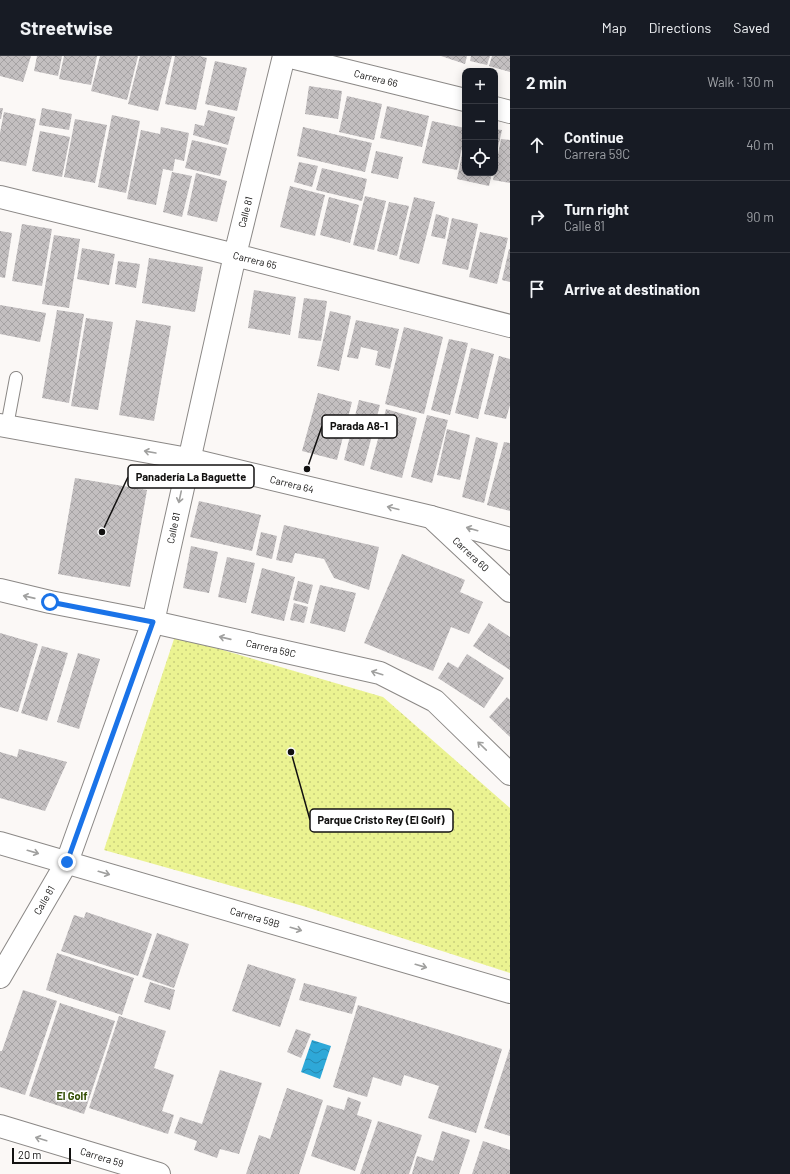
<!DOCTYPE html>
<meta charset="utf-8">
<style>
body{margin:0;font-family:Barlow,sans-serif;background:#242831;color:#f1f3f6}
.controls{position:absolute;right:12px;top:12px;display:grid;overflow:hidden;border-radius:8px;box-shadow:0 2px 10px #0003}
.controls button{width:36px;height:36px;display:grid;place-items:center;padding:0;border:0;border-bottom:1px solid #363941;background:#171b24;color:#f1f3f6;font:20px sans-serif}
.scale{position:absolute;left:12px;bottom:10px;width:59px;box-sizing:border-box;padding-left:4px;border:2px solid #121110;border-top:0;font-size:11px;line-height:14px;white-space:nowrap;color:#121110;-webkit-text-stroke:3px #fff;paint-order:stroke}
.stop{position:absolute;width:12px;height:12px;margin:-9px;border:3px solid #1a73e8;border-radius:50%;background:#fff}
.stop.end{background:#1a73e8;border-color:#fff;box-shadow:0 1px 4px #0008}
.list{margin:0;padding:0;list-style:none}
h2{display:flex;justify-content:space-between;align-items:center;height:52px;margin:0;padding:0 16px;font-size:17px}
h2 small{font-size:13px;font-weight:400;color:#9ea1a6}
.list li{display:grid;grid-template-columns:26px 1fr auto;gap:12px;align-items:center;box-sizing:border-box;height:72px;padding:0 16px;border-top:1px solid #363941}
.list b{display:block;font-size:15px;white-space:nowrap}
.list p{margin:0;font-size:13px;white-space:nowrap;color:#9ea1a6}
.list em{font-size:13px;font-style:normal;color:#9ea1a6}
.icon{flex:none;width:22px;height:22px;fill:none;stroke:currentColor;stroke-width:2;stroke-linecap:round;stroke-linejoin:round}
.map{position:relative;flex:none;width:510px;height:1118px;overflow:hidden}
header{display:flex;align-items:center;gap:24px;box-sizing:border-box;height:56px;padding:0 20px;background:#171b24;border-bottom:1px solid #363941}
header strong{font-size:19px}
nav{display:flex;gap:22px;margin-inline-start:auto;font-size:14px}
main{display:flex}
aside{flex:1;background:#171b24}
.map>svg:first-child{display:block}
</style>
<header>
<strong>Streetwise</strong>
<nav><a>Map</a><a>Directions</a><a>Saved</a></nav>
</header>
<main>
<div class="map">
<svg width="510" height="1118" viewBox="0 0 510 1118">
<defs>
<pattern id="park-dots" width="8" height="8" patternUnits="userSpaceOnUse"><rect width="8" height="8" fill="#ebf391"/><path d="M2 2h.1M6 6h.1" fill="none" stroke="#c8cf7c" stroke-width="1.8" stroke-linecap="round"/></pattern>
<pattern id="water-waves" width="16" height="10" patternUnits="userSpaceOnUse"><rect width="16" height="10" fill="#2ea8d8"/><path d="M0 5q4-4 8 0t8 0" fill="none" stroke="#2687ae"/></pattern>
<pattern id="building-cross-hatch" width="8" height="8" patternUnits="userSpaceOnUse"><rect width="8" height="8" fill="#c3bfc0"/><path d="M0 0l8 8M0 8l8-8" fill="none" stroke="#a6a3a4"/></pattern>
</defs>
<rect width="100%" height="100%" fill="#fbf8f6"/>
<path fill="url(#park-dots)" d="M175,580l208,61 127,111v165l-207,-67 -199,-56z"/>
<path fill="url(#water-waves)" d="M312,984l19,6 -11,33 -19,-7z"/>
<path fill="url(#building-cross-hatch)" d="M0,0h31l-8,26 -23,-6z
M37,0h25l-4,20 -24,-5z
M64,0h33l-6,29 -32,-6z
M100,0h38l-11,44 -36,-9z
M140,0h32l-14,55 -30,-7z
M175,0h25l7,2 -11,52 -31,-6z
M441,0h26l-2,8z
M471,0h19l-3,9 -17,-4z
M492,0h18v16l-21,-6z
M215,5l32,7 -10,43 -32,-7z
M309,30l33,5 -4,28 -33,-5z
M347,40l35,8 -8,36 -35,-8z
M387,50l42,10 -7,31 -42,-9z
M0,52h3l-2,11h-1z
M42,52l30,6 -3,16 -30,-5z
M208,54l27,7 -7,28 -35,-10 2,-11 9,2z
M4,56l32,7 -10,47 -26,-5v-28z
M112,59l28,6 -14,72 -28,-6z
M75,63l32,6 -12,58 -31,-6z
M432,65l33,7v6l-8,36 -35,-7z
M161,71l28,6 -5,28 -9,-2 -2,12 -10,-2 -7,36 -29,-6 14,-69 19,4z
M303,71l69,16 -7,29 -68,-16z
M495,73l7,1 -6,26h-1z
M40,75l30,6 -8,40 -30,-6z
M501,83l9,1v43l-17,-3z
M192,84l35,8 -7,28 -35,-8z
M464,89l1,28h27l-3,13 -32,-7z
M376,95l27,6 -5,22 -27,-6z
M299,106l19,4 -6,21 -18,-5z
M322,112l45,11 -5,22 -46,-11z
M172,116l20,4 -10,41 -19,-5z
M196,117l31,8 -10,41 -30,-7z
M290,130l35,9 -10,41 -35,-9z
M365,140l21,5 -12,49 -21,-5z
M329,141l30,8 -9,38 -30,-8z
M414,141l21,5 -16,62 -20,-5z
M389,146l20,4 -12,50 -20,-5z
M436,158l13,4 -4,21 -14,-3z
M452,162l26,6 -10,46 -26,-6z
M22,168l30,5 -10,57 -30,-5z
M0,175l12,2 -7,45 -5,-1z
M480,176l28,6 -11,46 -28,-7z
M54,179l26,4 -11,69 -27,-4z
M82,192l33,6 -6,31 -32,-6z
M509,193h1v33l-8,-2z
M149,202l54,9 -8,45 -53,-9z
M118,205l22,3 -4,24 -21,-4z
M254,234l42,7 -6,38 -42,-7z
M304,242l23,3 -6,40 -23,-3z
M0,249l46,8 -6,29 -40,-8z
M57,254l27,4 -15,89 -27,-5z
M330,255l21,5 -12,55 -22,-5z
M86,262l27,4 -15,88 -27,-4z
M136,264l35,6 -17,95 -35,-6z
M356,264l43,9 -9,40 -15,-4 3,-14 -17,-4 -3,12 -11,-2z
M404,271l39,10 -19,77 -39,-10z
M449,283l19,4 -18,72 -19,-5z
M471,292l23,6 -16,65 -23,-6z
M499,300l11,3v46l-4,14 -22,-5z
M318,337l34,9 -15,58 -35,-9z
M359,344l21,5 -16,61 -20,-6z
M386,353l31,9 -15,60 -32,-9z
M427,359l21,5 -16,63 -21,-6z
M447,373l23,6 -10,45 -23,-5z
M476,381l22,6 -14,60 -22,-6z
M504,386l6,1v68l-23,-6z
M75,422l72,12 -17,97 -72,-13z
M199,445l62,14 -9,36 -62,-14z
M284,469l95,22 -10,43 -35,-12 -10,-19 -29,-6 -3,10 -16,-3z
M261,476l16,4 -5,23 -16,-4z
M191,490l27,6 -9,41 -26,-5z
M402,498l63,26 -5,12 23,10 -14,32 -18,-7 -18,44 -69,-28z
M227,501l28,6 -9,40 -28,-6z
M262,512l33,9 -11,44 -33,-8z
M298,525l15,4 -5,19 -15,-4z
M320,529l36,8 -11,39 -35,-9z
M294,547l14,4 -4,16 -14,-3z
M489,567l21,14v33l-37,-24z
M0,577l38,11 -20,68 -18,-5z
M42,590l26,7 -21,68 -26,-8z
M78,597l22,6 -21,70 -22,-7z
M467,598l37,24 -20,30 -46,-30 10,-16 10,6z
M507,641l3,3v37l-21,-20z
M19,693l48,13 -22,49 -45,-13v-46l17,5z
M86,856l66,22 -14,42 -77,-25 13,-36 10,3z
M157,877l32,11 -15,44 -32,-11z
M57,897l77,25 -12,37 -76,-25z
M248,908l48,15 -16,48 -48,-16z
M150,926l25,8 -5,20 -26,-8z
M304,927l53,14 -5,17 -53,-14z
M23,934l34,11 -32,94 -25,-8v-36h2z
M60,947l55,18 -31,93 -55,-18z
M358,949l144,44 -26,84 -48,-15 11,-32 -35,-11 -3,11 -28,-9 -6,20 -34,-10z
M119,960l47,15 -12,37 20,7 -12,36 12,4 -6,19 -79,-26z
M296,973l15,5 -10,24 -14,-6z
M510,992v88l-26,-8z
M220,1014l42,13 -23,71 -19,-5 -3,9 -23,-8 3,-9 -23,-8 6,-16 22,7z
M287,1032l36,12 -24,74h-53l13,-39 11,4z
M348,1041l13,5 -4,13 15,5 -17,51 -44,-15 16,-51 17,5z
M378,1065l44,14 -13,39h-49z
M442,1075l28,9 -11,34h-47l5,-18 16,5z
M483,1085l27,9v24h-38z"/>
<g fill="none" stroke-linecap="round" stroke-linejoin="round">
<defs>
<path id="service" d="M7,370l9,-48"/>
<path id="minor" d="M287,0l178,44
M495,52l15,4
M0,141l235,58 275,71
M431,461l79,22
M0,921l67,-115 86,-240 82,-367 49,-199
M0,1070l159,48"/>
<path id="tertiary" d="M0,369l188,34 243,58 79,74
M0,534l50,12 103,20 227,51 55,28 75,73
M0,787l510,149"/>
</defs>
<use href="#service" stroke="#8b8886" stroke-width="14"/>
<use href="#minor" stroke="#8b8886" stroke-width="24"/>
<use href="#tertiary" stroke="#8b8886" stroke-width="24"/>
<use href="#service" stroke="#fff" stroke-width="12"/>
<use href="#minor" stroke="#fff" stroke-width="22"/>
<use href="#tertiary" stroke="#fff" stroke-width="22"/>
</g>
<defs><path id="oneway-shaft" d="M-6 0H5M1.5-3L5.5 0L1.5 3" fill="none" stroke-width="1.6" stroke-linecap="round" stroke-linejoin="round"/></defs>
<g stroke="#a0a09f">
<use href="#oneway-shaft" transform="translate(150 396) rotate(-170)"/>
<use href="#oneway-shaft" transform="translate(180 441) rotate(102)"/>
<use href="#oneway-shaft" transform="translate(393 452) rotate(-166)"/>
<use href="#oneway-shaft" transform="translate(472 473) rotate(-164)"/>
<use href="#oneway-shaft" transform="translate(29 541) rotate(-167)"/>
<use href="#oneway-shaft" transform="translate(225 582) rotate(-167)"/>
<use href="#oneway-shaft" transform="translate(377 617) rotate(-163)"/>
<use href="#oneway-shaft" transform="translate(482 690) rotate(-136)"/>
<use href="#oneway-shaft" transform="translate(33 796) rotate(16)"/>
<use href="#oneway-shaft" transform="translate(104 817) rotate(16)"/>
<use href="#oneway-shaft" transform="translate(296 873) rotate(16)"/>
<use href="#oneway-shaft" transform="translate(421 910) rotate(16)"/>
<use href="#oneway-shaft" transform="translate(41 1083) rotate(-163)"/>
</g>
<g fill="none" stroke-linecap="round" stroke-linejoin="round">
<path stroke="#1a73e8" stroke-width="5" d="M50,546l103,20 -86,240"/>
</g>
<g text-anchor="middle" stroke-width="3.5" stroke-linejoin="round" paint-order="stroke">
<g font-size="10" fill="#121110" stroke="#fff">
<text transform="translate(376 22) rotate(14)" y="4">Carrera 66</text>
<text transform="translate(245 156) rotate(-76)" y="4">Calle 81</text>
<text transform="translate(255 204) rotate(14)" y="4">Carrera 65</text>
<text transform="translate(292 428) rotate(14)" y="4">Carrera 64</text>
<text transform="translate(173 472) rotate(-78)" y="4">Calle 81</text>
<text transform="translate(471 498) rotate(43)" y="4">Carrera 60</text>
<text transform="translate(271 592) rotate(13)" y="4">Carrera 59C</text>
<text transform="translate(44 844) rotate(-60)" y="4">Calle 81</text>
<text transform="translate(255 861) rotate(16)" y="4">Carrera 59B</text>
<text transform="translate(102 1101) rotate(17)" y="4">Carrera 59</text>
</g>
<g font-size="11" font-weight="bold" fill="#344f06" stroke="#fff">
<text x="72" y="1044">El Golf</text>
</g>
</g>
<path fill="none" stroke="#121110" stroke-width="1.5" d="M307 413L322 370M102 476L128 421M291 696L310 764"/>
<g fill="#121110" stroke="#fff" stroke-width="1.5">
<circle cx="307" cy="413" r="4"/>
<circle cx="102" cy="476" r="4"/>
<circle cx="291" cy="696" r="4"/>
</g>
<g fill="#fff" stroke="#121110" stroke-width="1.5">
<rect x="322" y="359" width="75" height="23" rx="4"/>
<rect x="128" y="409" width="126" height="23" rx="4"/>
<rect x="310" y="753" width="143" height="23" rx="4"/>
</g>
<g font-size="11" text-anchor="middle" font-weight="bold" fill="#121110">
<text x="359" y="374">Parada A8-1</text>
<text x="191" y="425">Panadería La Baguette</text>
<text x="381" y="768">Parque Cristo Rey (El Golf)</text>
</g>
</svg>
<div class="controls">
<button>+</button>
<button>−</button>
<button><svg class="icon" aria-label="locate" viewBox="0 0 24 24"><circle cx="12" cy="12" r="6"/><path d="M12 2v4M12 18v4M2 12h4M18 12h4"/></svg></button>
</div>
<div class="scale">20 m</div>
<div class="stop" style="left:50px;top:546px"></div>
<div class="stop end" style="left:67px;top:806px"></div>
</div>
<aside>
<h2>2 min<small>Walk · 130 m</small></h2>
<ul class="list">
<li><svg class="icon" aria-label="ahead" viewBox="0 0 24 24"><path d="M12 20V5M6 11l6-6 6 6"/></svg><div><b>Continue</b><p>Carrera 59C</p></div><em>40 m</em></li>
<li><svg class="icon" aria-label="right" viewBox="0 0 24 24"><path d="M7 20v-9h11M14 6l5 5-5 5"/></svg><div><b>Turn right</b><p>Calle 81</p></div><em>90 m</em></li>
<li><svg class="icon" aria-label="arrive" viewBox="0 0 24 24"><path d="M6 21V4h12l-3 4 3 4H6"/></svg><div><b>Arrive at destination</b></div></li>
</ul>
</aside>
</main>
